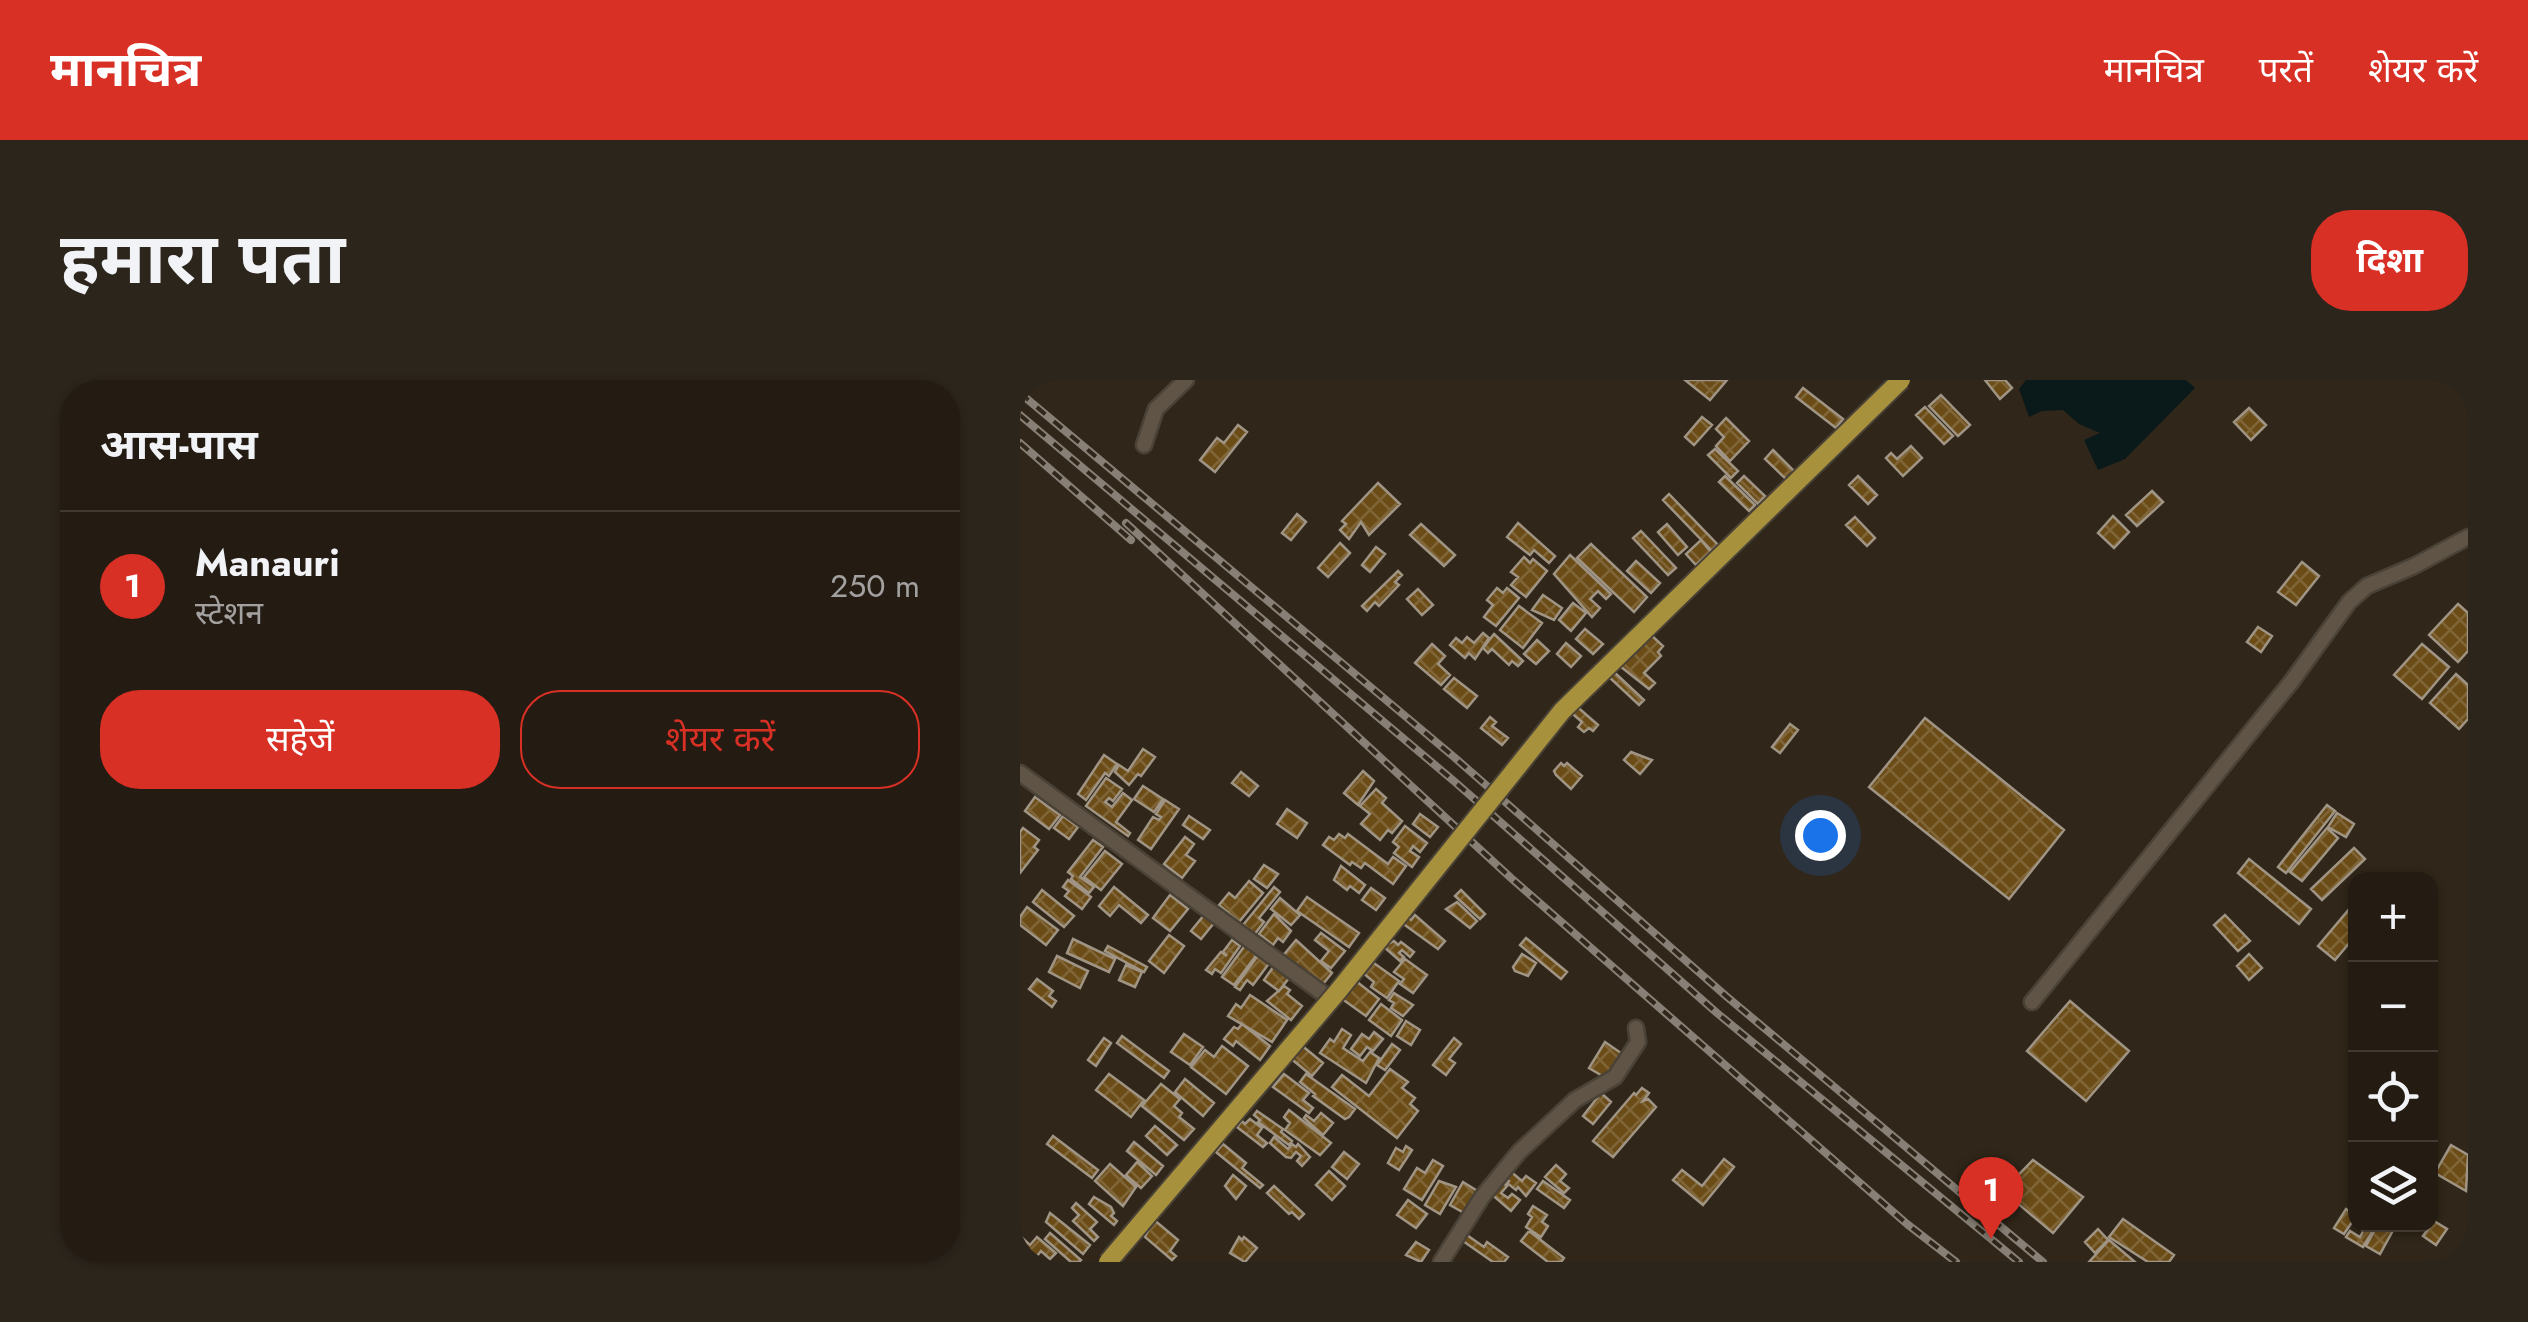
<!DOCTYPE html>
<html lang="hi">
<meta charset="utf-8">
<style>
body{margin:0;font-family:Jost,"Noto Sans Devanagari",sans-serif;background:#2c251c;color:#f1f3f6}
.controls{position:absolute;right:30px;bottom:30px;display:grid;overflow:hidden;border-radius:20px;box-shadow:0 2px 8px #0004}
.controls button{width:90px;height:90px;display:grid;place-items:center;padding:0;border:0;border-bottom:2px solid #413a33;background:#241c13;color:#f1f3f6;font:50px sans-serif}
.you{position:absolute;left:800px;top:455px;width:35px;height:35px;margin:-25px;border:8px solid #fff;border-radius:50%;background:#1a73e8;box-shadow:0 0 0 15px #1a73e833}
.badge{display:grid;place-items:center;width:65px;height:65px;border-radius:50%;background:#d93025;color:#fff;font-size:32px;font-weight:700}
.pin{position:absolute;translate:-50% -82px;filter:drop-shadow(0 2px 5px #0008)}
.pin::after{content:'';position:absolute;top:52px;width:35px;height:30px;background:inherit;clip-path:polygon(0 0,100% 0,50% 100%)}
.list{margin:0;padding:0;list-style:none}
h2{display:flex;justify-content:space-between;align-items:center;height:130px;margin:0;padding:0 40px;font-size:42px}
h2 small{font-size:32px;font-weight:400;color:#a3a1a0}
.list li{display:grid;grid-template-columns:65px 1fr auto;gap:30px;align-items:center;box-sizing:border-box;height:150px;padding:0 40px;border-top:2px solid #413a33}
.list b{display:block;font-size:38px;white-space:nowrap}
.list p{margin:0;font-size:32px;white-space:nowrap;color:#a3a1a0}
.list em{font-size:32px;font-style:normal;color:#a3a1a0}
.actions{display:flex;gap:20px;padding:30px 40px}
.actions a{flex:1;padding:22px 0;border:2px solid #d93025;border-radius:40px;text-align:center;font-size:35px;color:#d93025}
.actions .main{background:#d93025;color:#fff}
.icon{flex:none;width:55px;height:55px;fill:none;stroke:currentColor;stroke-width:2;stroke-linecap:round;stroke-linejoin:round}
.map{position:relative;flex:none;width:1448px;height:882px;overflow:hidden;border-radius:40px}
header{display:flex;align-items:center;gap:60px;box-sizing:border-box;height:140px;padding:0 50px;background:#d93025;color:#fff}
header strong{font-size:48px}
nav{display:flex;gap:55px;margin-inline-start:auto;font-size:35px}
.intro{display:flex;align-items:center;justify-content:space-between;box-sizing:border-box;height:240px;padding:0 60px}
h1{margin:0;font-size:70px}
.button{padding:25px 45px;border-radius:40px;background:#d93025;color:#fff;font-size:35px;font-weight:700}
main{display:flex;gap:60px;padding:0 60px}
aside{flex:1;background:#241c13;border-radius:40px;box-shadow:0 2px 8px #0004}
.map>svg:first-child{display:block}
</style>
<header>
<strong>मानचित्र</strong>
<nav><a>मानचित्र</a><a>परतें</a><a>शेयर करें</a></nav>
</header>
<div class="intro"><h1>हमारा पता</h1><a class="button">दिशा</a></div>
<main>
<aside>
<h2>आस-पास<small></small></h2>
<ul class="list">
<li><span class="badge">1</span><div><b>Manauri</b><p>स्टेशन</p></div><em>250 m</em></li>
</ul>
<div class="actions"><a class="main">सहेजें</a><a>शेयर करें</a></div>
</aside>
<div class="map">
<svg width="1448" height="882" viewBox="0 0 1448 882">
<defs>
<pattern id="building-cross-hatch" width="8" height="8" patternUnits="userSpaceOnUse" patternTransform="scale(2.5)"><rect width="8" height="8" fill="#6b4c17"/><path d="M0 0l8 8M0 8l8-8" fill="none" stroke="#7f6537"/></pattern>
</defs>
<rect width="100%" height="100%" fill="#302619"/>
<path fill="#0a191a" d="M1006,0h160l9,8 -70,71 -27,11 -14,-30 16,-7 -21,-9 -16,-14 -21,1 -13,6 -10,-28z"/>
<path fill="url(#building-cross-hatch)" stroke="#a09584" stroke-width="2.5" d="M665,0h42l-17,20z
M965,0h20l7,8 -12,11z
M783,8l40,31 -7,9 -40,-31z
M921,15l29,30 -12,11 -29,-30z
M905,27l28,29 -9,8 -28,-29z
M1229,28l17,17 -15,15 -17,-18z
M682,37l10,8 -18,20 -9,-8z
M706,38l23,23 -19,20 -14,-15 8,-9 -8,-8z
M218,45l9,7 -32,40 -15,-12 17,-22 7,5z
M891,66l11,12 -19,18 -17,-18 5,-5 6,6z
M695,69l23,22 -7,7 -23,-23z
M753,70l22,22 -8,8 -22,-21z
M705,96l30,29 -6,6 -30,-29z
M724,96l21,20 -7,8 -21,-21z
M838,96l19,19 -9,9 -19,-19z
M358,103l22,21 -31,31 -8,-13 -12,17 -9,-9 6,-6 -4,-3z
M1132,111l11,11 -26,24 -11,-11z
M649,114l49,51 -6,6 -49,-51z
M277,134l9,8 -15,18 -9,-7z
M1093,136l16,16 -15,16 -16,-15z
M835,137l20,21 -8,8 -21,-21z
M498,143l37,33 -6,7 -15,-13 -4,5 -23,-18z
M401,144l34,31 -11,11 -34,-31z
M647,144l20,23 -9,8 -20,-23z
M621,151l35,37 -8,7 -35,-37z
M681,160l10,12 -15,13 -10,-11z
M320,163l10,10 -22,24 -10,-9z
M571,164l56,53 -13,15 -57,-54z
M356,167l9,7 -15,18 -8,-7z
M550,175l41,39 -5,5 -8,-8 -8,8 10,9 -8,9 -38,-43z
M504,177l6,6 3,-4 14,12 -21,26 -15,-12 7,-8 -7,-5z
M616,181l24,22 -9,10 -24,-22z
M1282,182l17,14 -23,29 -18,-13z
M378,191l4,4 -7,7 4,3 -20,21 -4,-4 -8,9 -5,-5z
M477,208l6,5 4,-5 12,10 -23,28 -12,-9 9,-12 -6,-5z
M398,209l15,16 -11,10 -15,-16z
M523,215l19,13 -8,12 -22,-10z
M553,223l13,10 -15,18 -12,-11z
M1438,224l10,9v38l-10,11 -29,-27z
M499,226l23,17 -19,25 -23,-18z
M1238,247l14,9 -11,16 -14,-10z
M565,249l18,15 -10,10 -17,-15z
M463,253l6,5 -14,21 -6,-6 -4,5 -15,-13 6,-7 6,5 5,-6 7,6z
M474,254l29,27 -5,5 -6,-5 -3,4 -17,-16 -4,4 -5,-5z
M630,254l13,12 -5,6 3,4 -17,17 11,10 -6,6 -29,-23z
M517,260l12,11 -13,13 -12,-10z
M546,263l15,13 -10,11 -14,-13z
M412,264l13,12 -7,8 12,11 -9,10 -26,-22z
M1402,264l27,23 -27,32 -28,-24z
M594,292l30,28 -5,5 -30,-28z
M1436,294l12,11v34l-9,10 -29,-26z
M434,298l23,18 -10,12 -23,-19z
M554,324l24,21 -5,6 -4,-3 -5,4 -6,-5 4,-5 -14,-12z
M470,337l6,5 -4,4 16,12 -6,7 -21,-17z
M905,338l139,112 -55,69 -140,-112z
M770,344l8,6 -18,23 -8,-6z
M123,369l12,8 -14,19 -3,-2 -9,11 -14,-13 4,-7 9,6z
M611,372l21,8 -12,14 -16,-14z
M84,375l13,9 -8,12 -4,-3 -19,27 -8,-6z
M541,383l3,3 3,-3 15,13 -11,13 -15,-14 -2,-4z
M343,391l11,10 -16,24 -14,-12z
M221,392l17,14 -9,10 -17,-13z
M86,398l16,11 -9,12 -4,-3 -4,4 7,5 11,-14 9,7 -16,22 14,11 -2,3 -42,-30z
M123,406l20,13 -9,13 -20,-13z
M356,409l10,9 -4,5 20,18 -10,12 -4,-3 -8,10 -19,-16 9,-10 -10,-8z
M15,417l25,18 -11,14 -24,-18z
M145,420l14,9 -28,40 -13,-9 15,-23 6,3 2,-3 -5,-3z
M1307,425l8,6 -49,62 -8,-6z
M267,429l20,14 -10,15 -20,-14z
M1317,433l17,11 -8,13 -18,-10z
M400,434l18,13 -8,10 -17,-13z
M43,436l15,11 -9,12 -15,-11z
M169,436l21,14 -7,9 -20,-14z
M385,446l22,17 -7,9 -7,-6 -3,5 9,6 -7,10 -18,-14 5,-6 -6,-5z
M3,448l16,12 -5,7 4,3 -18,23v-41z
M1307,448l11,10 -36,43 -12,-9z
M319,454l6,4 3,-4 40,30 5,-7 13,9 -13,18 -28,-21 -4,5 -9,-6 -2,3 -27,-20 6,-8 5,3z
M165,457l9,7 -8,11 9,6 -13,17 -18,-14z
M73,460l10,7 -23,30 14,10 -5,6 -18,-14 2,-3 -5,-4z
M1334,468l11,11 -43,41 -11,-11z
M85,471l17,13 -21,26 -17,-13z
M1229,479l62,50 -12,15 -61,-51z
M244,485l14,9 -11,14 -13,-9z
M321,486l24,19 -6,8 -9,-7 -3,4 -13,-10z
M48,500l23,17 -9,12 -17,-13 4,-5 -6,-4z
M229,501l14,12 -24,29 -20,-17 10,-12 6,5z
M94,507l34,28 -7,8 -22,-18 -9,11 -11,-10z
M254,507l6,5 -21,26 5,4 -10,13 -11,-10z
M351,508l14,10 -9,12 -14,-10z
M22,510l32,26 -10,11 -31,-25z
M441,510l24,24 -5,5 -25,-23z
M150,515l18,14 -18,22 -17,-13z
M287,517l52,36 -10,14 -52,-36z
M260,518l20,17 -9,10 -20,-16z
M1336,521v34l-21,25 -17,-14z
M437,522l20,19 -7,7 -24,-19z
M7,527l31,23 -12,15 -26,-20v-8z
M384,533l7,7 4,-5 30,26 -7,8 -40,-29z
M254,534l17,17 -8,11 -5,-4 -5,7 -14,-11z
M184,535l10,8 -13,16 -10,-8z
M1205,535l25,26 -12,10 -24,-26z
M301,553l24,18 -14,17 -10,-7 8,-10 -14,-11z
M149,555l15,11 -20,27 -15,-12z
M506,558l41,34 -6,7 -41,-34z
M53,559l42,20 -6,13 -42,-19z
M212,560l8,6 -19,27 -6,-4 -3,5 -6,-4 15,-18 6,4 -4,-4z
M276,560l36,33 -13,16 -38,-31z
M374,561l4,4 3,-3 13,10 -4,5 -8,-7 -3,3 5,4 -4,4 -17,-15z
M226,564l12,9 -24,32 -12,-8z
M88,566l39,21 -3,5 -39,-21z
M239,574l11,8 -17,23 -6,-5 -7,10 -5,-3z
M502,574l14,9 -8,13 -13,-5 -2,-4z
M1229,574l13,14 -13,12 -12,-14z
M37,576l31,15 -8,17 -31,-16z
M385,579l22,16 -14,18 -13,-9 4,-5 -10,-7z
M351,581l28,20 -12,17 -16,-11 3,-5 -11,-9z
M256,583l16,11 -13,17 -15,-11z
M106,585l16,7 -7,15 -16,-7z
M332,598l27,21 -13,17 -28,-20z
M17,599l16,12 -4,5 7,5 -4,6 -23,-18z
M264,606l6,4 -3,4 15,12 -11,14 -24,-19z
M374,613l19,12 -10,11 -12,-8 3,-5 -5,-3z
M230,615l37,25 -15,22 -44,-26 8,-12 5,4z
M1050,621l59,50 -43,50 -59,-50z
M361,624l21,16 -11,16 -22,-16z
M386,641l14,9 -9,15 -14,-9z
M222,644l28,22 -10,14 -24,-19 -3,5 -9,-7 10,-12 4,2z
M322,649l9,6 -8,13 20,13 7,-9 9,6 -13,25 -46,-30 10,-14 4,3z
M354,652l9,7 -10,12 -6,-4 -7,9 -9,-7 11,-15 7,5z
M164,654l19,13 -13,18 -19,-13z
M102,656l47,35 -5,7 -47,-35z
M84,658l7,5 -15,23 -8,-6z
M434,658l7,6 -12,15 6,4 -9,12 -13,-10z
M585,662l16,11 -15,25 -17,-10z
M280,664l23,19 -11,13 -23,-19z
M372,664l8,6 -15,20 -8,-5z
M202,666l26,20 -22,28 -35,-27 14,-17 9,7z
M370,689l18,13 -6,6 13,10 -5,6 8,7 -21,27 -65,-51 10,-12 27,21z
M89,694l35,26 -13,17 -35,-27z
M264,694l25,19 -6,7 10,8 -4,5 -36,-26z
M286,694l49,35 -6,8 -4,2 -32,-23 2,-2 -15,-12z
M165,699l29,24 -11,13 -28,-24z
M141,704l19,15 -6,7 8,7 -3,4 15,12 -10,11 -42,-34z
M622,708l7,5 -6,8 5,-2 8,8 -43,50 -20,-16 41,-48 2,2z
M581,713l10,9 -18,22 -10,-8z
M269,730l42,33 -11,12 -35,-25 5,-7 -6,-6z
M237,731l26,18 -2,3 11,9 -3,4 -31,-23 2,-2 -6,-5z
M301,733l12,10 -10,12 -19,-17 2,-3 8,6z
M230,739l12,9 -5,7 10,8 -4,4 -26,-20 5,-6 3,3z
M135,746l22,19 -10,10 -21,-19z
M33,756l45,34 -6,8 -45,-34z
M254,757l14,12 4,-5 4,3 2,-3 12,13 -8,9 -5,-5 4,-5 -5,-4 -5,6 -5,-1 -16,-14z
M114,762l29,24 -7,9 -29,-24z
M203,764l23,19 -4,5 21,17 -3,3 -44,-36z
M1431,765l17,10 -2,36 -31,-18z
M386,766l6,4 -13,20 -11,-7 8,-15 7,4z
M324,772l15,12 -12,15 -15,-12z
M704,779l10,8 -31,38 -30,-25 9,-10 20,16z
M413,780l10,6 -21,34 -18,-11 13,-21 8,5z
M1013,780l50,37 -30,36 -50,-42z
M117,782l15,14 -11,12 -15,-13z
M90,784l26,23 -13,19 -28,-25z
M536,785l10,9 -6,7 9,7 -5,5 -19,-16z
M489,790l13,11 4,-5 10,7 -10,13 -8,-9 -2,3 -9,-7 2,-2 -5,-4z
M309,791l16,15 -13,14 -16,-15z
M213,795l13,11 -10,13 -11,-13z
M480,799l7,7 -6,7 7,5 4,-4 8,6 -9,11 -22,-19z
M419,801l17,6 -16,27 -15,-9z
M523,801l27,19 -6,8 -27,-19z
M443,802l16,10 -13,22 -16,-9z
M254,806l30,28 -5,5 -7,-7 -3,2 -22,-21z
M74,817l17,10 3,6 -3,3 6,5 -3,4 -25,-21z
M388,820l19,14 -11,14 -19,-13z
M56,823l21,19 -7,7 8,8 -4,4 -21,-20 6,-6 -7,-7z
M513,826l14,9 -5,7 6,4 -7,11 -15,-10 6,-10 -4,-3z
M1326,829l10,7 -12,18 -10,-6z
M30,833l40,32 -7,9 -37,-32z
M133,839l25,21 -8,11 6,5 -4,4 -27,-23z
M1103,839l51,36 -5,7h-21l-39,-25z
M1414,841l13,8 -11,16 -13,-9z
M1347,844l8,3 -12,20 -17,-10 4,-6 10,6z
M1358,844l18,1 -16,29 -14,-8z
M1078,849l10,11 -13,13 -10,-11z
M509,851l35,27 -3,4h-13l-27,-21z
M30,853l31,27 -2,2h-8l-26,-23z
M444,853l20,14 3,-5 21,15 -4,5h-11l-33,-23z
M0,856l10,9 7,-8 19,16 -6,6 -9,-8 -8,10 -13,-12z
M219,857l3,3 2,-3 13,11 -12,14 -15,-9z
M1089,860l26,22h-46z
M396,862l13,8 -8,12 -15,-7z"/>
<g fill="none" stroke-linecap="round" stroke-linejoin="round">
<defs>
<path id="minor" d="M124,65l12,-36 30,-29
M0,393l301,219
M1012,622l260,-321 57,-79 18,-16 47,-20 54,-29
M421,882l41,-65 37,-45 56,-52 40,-23 23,-35 -2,-14"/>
</defs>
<use href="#minor" stroke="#4a4237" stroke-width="19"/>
<use href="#minor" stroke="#5f5445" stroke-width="14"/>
<defs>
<path id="rail" d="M0,13l434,364 272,239 317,266
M0,35l435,367 262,231 302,249
M0,63l111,97
M106,143l385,355 396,346 49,38"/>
</defs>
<use href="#rail" stroke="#888076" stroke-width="8"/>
<use href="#rail" stroke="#302619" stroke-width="4" stroke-dasharray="11" stroke-linecap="butt"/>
<defs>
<path id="major-bridge" d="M88,882l231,-272 223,-279 339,-331"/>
</defs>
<use href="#major-bridge" stroke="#4a4237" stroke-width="22" stroke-linecap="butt"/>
<use href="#major-bridge" stroke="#a8913c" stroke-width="18"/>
</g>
</svg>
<div class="controls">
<button>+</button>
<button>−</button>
<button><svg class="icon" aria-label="locate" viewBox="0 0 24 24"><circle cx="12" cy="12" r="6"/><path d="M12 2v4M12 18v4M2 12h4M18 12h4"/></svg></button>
<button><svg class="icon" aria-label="layers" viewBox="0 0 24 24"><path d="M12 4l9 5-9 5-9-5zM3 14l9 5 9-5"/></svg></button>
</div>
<div class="you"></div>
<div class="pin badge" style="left:971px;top:859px">1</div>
</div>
</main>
